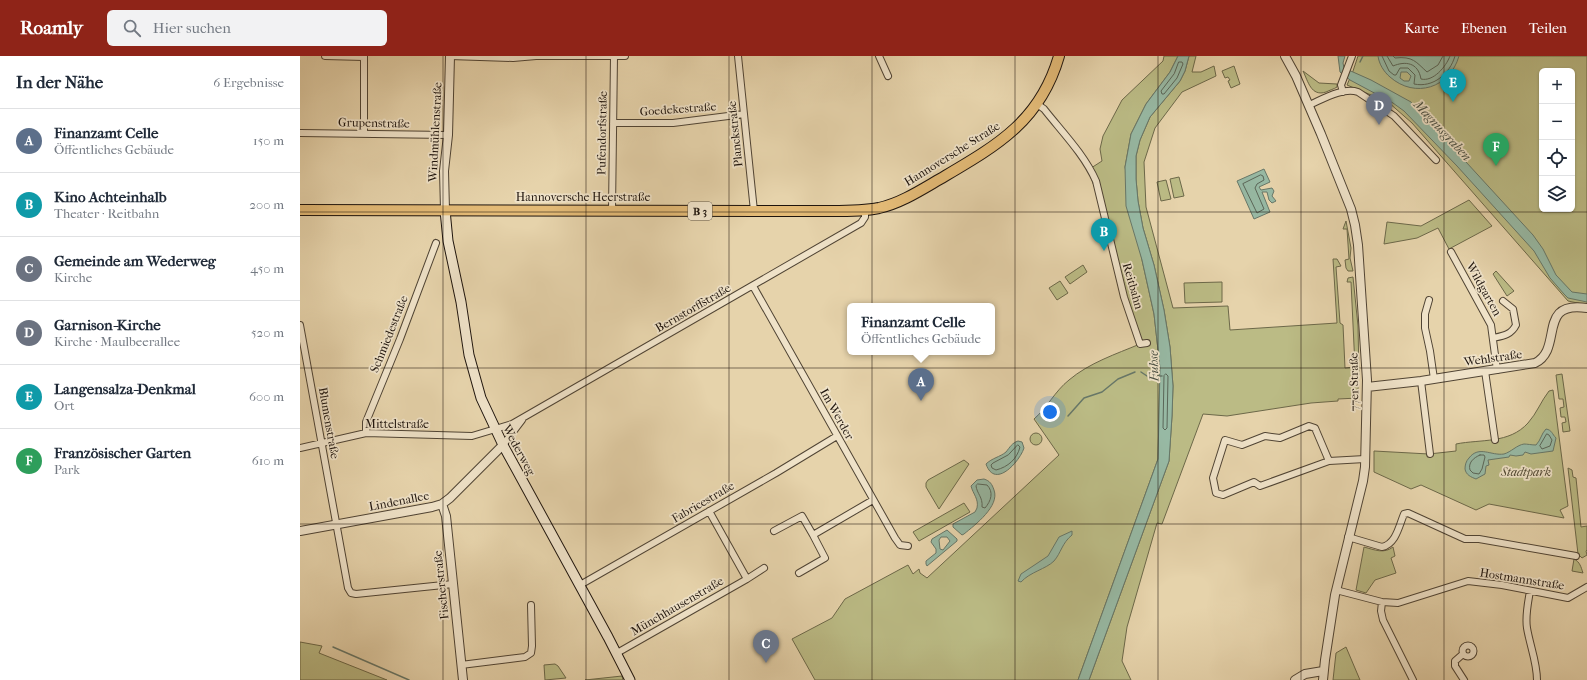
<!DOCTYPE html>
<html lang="de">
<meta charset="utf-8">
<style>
body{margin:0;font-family:"IM FELL French Canon",serif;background:#f2f2f3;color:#1f2937}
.controls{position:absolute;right:12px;top:12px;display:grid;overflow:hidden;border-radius:6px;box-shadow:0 1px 3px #0004}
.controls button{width:36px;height:36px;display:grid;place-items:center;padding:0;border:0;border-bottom:1px solid #e0e1e3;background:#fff;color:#1f2937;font:20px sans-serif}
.you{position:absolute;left:750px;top:356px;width:14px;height:14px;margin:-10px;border:3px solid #fff;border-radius:50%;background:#1a73e8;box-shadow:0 0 0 6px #1a73e833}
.badge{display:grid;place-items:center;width:26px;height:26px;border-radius:50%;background:#8f2418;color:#fff;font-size:13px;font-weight:700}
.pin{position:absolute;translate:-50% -33px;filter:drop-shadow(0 1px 2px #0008)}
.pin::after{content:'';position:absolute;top:21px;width:14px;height:12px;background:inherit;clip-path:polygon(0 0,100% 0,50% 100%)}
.popup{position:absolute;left:547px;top:247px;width:148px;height:52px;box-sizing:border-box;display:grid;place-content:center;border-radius:6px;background:#fff;filter:drop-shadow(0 1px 3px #0005);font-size:13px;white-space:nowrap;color:#747a83}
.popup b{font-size:15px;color:#1f2937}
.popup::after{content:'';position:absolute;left:50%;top:100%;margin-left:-8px;border:8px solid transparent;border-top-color:#fff}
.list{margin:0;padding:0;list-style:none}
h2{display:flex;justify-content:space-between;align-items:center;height:52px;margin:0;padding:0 16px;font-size:17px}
h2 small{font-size:13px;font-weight:400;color:#747a83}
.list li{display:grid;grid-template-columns:26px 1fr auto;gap:12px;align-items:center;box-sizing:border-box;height:64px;padding:0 16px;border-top:1px solid #e0e1e3}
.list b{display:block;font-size:15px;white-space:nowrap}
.list p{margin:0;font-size:13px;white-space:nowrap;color:#747a83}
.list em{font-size:13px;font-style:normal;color:#747a83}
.icon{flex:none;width:22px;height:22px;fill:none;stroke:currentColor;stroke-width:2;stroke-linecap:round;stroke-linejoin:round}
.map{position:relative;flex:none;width:1287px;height:624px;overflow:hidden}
header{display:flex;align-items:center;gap:24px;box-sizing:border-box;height:56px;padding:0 20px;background:#8f2418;color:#fff}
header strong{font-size:19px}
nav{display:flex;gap:22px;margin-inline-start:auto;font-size:14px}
.search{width:280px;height:36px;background:#f2f2f3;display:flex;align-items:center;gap:10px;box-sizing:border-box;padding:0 14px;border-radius:6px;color:#747a83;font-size:15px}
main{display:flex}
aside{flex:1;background:#fff}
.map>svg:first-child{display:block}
</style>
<header>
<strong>Roamly</strong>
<div class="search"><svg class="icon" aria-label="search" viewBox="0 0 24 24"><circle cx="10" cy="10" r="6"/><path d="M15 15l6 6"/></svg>Hier suchen</div>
<nav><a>Karte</a><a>Ebenen</a><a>Teilen</a></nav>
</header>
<main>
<aside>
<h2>In der Nähe<small>6 Ergebnisse</small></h2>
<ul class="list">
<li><span class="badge" style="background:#5c6f8a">A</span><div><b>Finanzamt Celle</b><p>Öffentliches Gebäude</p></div><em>150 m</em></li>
<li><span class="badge" style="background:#0f9aa8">B</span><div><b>Kino Achteinhalb</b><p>Theater · Reitbahn</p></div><em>200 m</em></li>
<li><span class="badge" style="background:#6b7280">C</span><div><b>Gemeinde am Wederweg</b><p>Kirche</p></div><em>450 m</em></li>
<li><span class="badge" style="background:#6b7280">D</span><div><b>Garnison-Kirche</b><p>Kirche · Maulbeerallee</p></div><em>520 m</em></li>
<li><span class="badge" style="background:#0f9aa8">E</span><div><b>Langensalza-Denkmal</b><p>Ort</p></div><em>600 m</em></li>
<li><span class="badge" style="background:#2e9e5b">F</span><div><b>Französischer Garten</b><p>Park</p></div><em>610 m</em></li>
</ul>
</aside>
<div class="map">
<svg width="1287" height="624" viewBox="0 0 1287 624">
<rect width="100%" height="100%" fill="#e6d3ab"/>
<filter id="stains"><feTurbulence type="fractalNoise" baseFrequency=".005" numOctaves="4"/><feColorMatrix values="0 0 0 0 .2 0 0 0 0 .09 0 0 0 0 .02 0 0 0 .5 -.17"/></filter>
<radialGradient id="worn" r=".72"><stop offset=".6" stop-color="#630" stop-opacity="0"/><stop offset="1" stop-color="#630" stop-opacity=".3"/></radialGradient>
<path fill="#bbbb85" stroke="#6c6849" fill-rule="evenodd" d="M864,0h14l-8,16 -24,32 -15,30 -6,33 17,93 12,54 6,54 -2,91 -80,221h-263l-23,-41 40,-21 13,-19 63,-34 5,9 6,-5 1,4 7,5 132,-123 -25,-36c13,-11 21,-28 35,-39 20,-17 47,-26 71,-36l-41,-145 -11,-29 14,-9 -2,-12 3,-13 19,-36 41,-39z
M889,0h7l-4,16h9l13,-6 2,10 -34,16 -27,36 -11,34 2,45 27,101 55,-2 2,24 107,-7 -4,-64h4l4,7 -5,1 4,56 3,2 2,43 10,-1 -4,-85h-4l1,-4 5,-1 5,49 1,49 -1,1v22l-20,1v2l-27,2 -84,13 -24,-2 -41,110 -5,-1 -30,104 -5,34 9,19h-42l80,-219 3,-45 1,-30 -3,-39 -6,-37 -10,-45 -11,-37 -5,-27 -2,-22v-23l4,-16 10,-23 30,-36 5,-10z
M1058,0h229v249l-19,-4 -156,-178 -24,-21 -41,-17 6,-14zM1242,15h30v138h-30z
M934,10l6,18 -9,4 -3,-7 2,-1 -2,-3 -3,1 -3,-7z
M1003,15l16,12 18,1v3c-3,2 -7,3 -11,5 -15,5 -18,-11 -23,-21z
M879,121l5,19 -10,2 -4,-19z
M866,124l5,19 -10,2 -4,-19z
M1169,144l23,26 -43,23 -11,-21 -21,10 -33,6 3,-22 34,4z
M1046,165l5,27 -1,10 3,13h-5l-2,-3 -1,-8 4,-1 -2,-30h-4z
M783,209l4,7 -17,12 -5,-7z
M1196,215l18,20 -7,5 -14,-22z
M760,225l8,12 -11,7 -8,-12z
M922,226v20l-37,1 -1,-20z
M1262,318l8,57 -7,1 -1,-9 4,-1 -1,-5h-4l-1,-9 4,-1 -1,-8h-4l-3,-24z
M1253,334l15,116 -8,4 4,8 -75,-14 -13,6 -55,-25 -10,4 -37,-17v-21l55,3 27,-3v-7c25,-5 53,0 72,-21 9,-10 13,-22 21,-32z
M730 383a6 6 0 1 1 12 0a6 6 0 1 1-12 0Z
M664,404l5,4 -30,45 -13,-22v-4l2,-3z
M1268,412l4,2 1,7 3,1 5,49 6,-1v24l-1,1 1,4 -5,3 -4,-4z
M664,447l6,9 -51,29 -6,-9z
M1064,491c11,3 20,7 29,0l2,9 -4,2 5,15 -21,7 -9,13 -10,-3z
M1274,503c6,3 7,8 9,14l-11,-2z
M0,586l22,4 -3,7 68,27h-87z
M1046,591l14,33h-27l3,-27z
M255,608l3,2 8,12 -21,2 -1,-15z
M322,620l1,4h-38z"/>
<path fill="#97b9a4" stroke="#677768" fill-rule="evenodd" d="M878,0h11l-4,15 -5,10 -30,36 -10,23 -4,16v23l2,22 5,27 11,37 10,45 6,37 3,39 -1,30 -3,45 -80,219h-11l80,-221 2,-91 -6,-54 -12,-54 -16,-54 -1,-39 6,-33 15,-30 24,-32z
M1038,0h7l-2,7 1,5 27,12 40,22 122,133 10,14 13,26 16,17 15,2v8l-19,-4 -4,-4 -14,-16 -16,-27 -77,-85 -53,-55 -11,-8 -43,-23 -10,-8z
M1078,0h81c-9,32 -44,43 -69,21 -6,-5 -11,-13 -12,-21zM1101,16h6l4,4 -2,5h-5l-4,-3z
M964,113l6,13 -11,5 2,3 11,-2 2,3 -2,5 4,5 -4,2 -3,-3 -2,-8h-5l8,20 -16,7 -17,-38z
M1246,373c6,1 6,5 10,9l-3,13 -22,3 -6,-2 -2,3 -7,1 -6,-1 -1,2 -21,3 1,5 -3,1 -1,8 -9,5c-5,-2 -10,-4 -11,-10 0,-4 1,-8 4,-11 10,-13 22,-2 35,-4 7,-2 13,-9 20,-10 3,0 8,1 12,1 5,-5 5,-11 10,-16z
M718,385l4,1 2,6c-4,13 -29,42 -38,16 6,-6 14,-7 20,-12 4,-5 6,-9 12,-11z
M684,423c6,2 8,5 10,11 6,16 -19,35 -30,44l-2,1 -9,-8v-3l22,-12 2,-4c2,-9 -4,-14 -6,-22l6,-6z
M647,474l10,9v2l-30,25 -1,-2v-3l10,-8v-4l-5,-7 1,-3zM641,481h6l3,4 -7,9 -3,-1 -1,-9z
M772,475v4c-10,8 -11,18 -18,26 -8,8 -24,11 -33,21l-3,-1 3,-7 27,-18 11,-19z"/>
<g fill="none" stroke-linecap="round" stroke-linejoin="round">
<path stroke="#5a6658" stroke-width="1" d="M1082,0l7,15 5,4h2l4,-7h8l7,7 -1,9c19,4 36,-10 41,-28
M1087,0l6,10c12,-5 25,-4 28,13 12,3 25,-12 29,-23
M1093,0l2,2c18,-2 21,4 32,14l11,-7 5,-9
M879,6h3l1,2 -6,14 -13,16h-2l-1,-3 13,-17z
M961,119l2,1 1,4 -7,4 -2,4 9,21 -7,4 -14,-29z
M866,318l2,2 -1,52 -2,2 -2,-2 1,-52z
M1247,378l2,1 3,5 -2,6 -8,3 -2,-3z
M718,389l2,2c-3,12 -12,20 -24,23l-4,-2 -1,-3 2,-2 15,-8z
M1180,399h4l1,2 -3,12 -3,5 -6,-1 -3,-3c-2,-7 3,-12 10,-15z
M678,428l9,1c7,7 4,16 -2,23l-3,-1c1,-10 -5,-13 -6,-21z"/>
<path stroke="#677768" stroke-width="1.5" d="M1060,6l3,-6
M841,316l6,4
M854,320h8
M768,360l16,-18 18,-6 16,-13 17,-7
M33,591l76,33"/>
<defs>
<path id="minor" d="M25,0l39,1
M150,0l63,2 23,-2h89
M438,0l16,155
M579,0l9,20
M1043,36l-2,-7 11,-29
M737,48l7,5c18,23 40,45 52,72l28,116 16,47 7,-1
M1009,49c14,-6 34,-18 49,-13l36,24 42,44
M313,67h60l71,-9
M0,77l148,2
M64,78v-78
M312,154l2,-154
M1151,196l40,73 6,45
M453,230l142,252 5,7 8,1
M1129,244l-4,14v14l5,23 4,28
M0,269l48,263 3,5 5,1 97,-10
M1193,282c10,-2 18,-3 23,-13l-3,-16 -10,-8
M1185,315l10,69
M1121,325l9,73
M66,377v-11l34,-83 36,-96
M203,389l19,-25
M0,392l66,-15 106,3 40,-12 349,-201 4,-6v-7
M1029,405l-14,-33 -6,-2 -29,12 -15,-2 -23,9 -17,-5 -12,38 3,15 7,2 31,-13 6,4 69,-25 36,-2
M474,475l28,-15 11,19 60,-35
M1048,481l34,10c14,-3 17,-21 22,-33l4,-1 57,26h14l97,17
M499,517l26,-15 -12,-23
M447,523l17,-11
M280,529l196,-112 61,-37
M1036,534l46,12 16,1 70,-22 34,4 66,13 19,-11
M1230,535c-2,12 -5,25 -3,37 3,18 10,34 10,52
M1082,546l-1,9 2,9 30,60
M1162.5 595a5.5 5.5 0 1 1 11 0a5.5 5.5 0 1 1-11 0Z
M317,597l130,-74 -38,-68
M1163,598l-8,7v5l9,14
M161,609l64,-8 6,-4 1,-7 -1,-41"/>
<path id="tertiary" d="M985,0l11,20 25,58 30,75 4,16 3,20 9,135 -2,87 -2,14 -28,114 -10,65 -2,20
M145,154l-1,-39 4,-36 2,-79
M1067,331l54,-6 114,-18c29,-14 1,-63 52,-55
M142,448l4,12 17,164
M0,475l132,-24 10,-3 8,-6 53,-53
M995,624l10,-6 18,-3"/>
<path id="secondary" d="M145,154l3,31 13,61 8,53 12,43 22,47 105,192 22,43"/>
<path id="primary" d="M0,154l515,1c21,0 44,1 64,-3 22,-5 42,-18 61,-29 56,-33 100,-57 119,-123"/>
</defs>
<use href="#minor" stroke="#504434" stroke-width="8"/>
<use href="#tertiary" stroke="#504434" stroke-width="10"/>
<use href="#secondary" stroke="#1e140d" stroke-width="11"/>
<use href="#primary" stroke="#1e140d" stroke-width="12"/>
<use href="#minor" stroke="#efe2c8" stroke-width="6"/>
<use href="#tertiary" stroke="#efe2c8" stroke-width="8"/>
<use href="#secondary" stroke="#efe2c8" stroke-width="9"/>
<use href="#primary" stroke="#e3ba76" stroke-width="10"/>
</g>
<path fill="none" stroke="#1e140d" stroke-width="1" stroke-opacity="0.55" d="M143,0v624M286,0v624M429,0v624M572,0v624M715,0v624M858,0v624M1001,0v624M1144,0v624M0,156h1287M0,312h1287M0,468h1287"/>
<g text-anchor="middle" stroke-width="3.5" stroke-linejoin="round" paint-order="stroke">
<rect fill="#efe2c8" stroke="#5d5245" stroke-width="1" x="388" y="146" width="24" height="18" rx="3"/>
<g font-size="11" font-weight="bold" fill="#1e140d">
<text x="400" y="159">B 3</text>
</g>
<g font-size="12" fill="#1e140d" stroke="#efe2c8">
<text transform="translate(378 53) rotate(-4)" y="4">Goedekestraße</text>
<text transform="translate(74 67) rotate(1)" y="4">Grupenstraße</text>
<text transform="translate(135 76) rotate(-87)" y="4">Windmühlenstraße</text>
<text transform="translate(302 77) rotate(-89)" y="4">Pufendorfstraße</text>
<text transform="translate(435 78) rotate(-96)" y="4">Planckstraße</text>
<text transform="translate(652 98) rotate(-32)" y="4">Hannoversche Straße</text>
<text x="283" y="145">Hannoversche Heerstraße</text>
<text transform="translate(833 230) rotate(74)" y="4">Reitbahn</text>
<text transform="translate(1184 233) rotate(61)" y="4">Wildgarten</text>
<text transform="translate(393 252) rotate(-30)" y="4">Bernstorffstraße</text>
<text transform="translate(89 278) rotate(-68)" y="4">Schmiedestraße</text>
<text transform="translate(1193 302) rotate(-8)" y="4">Wehlstraße</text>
<text transform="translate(1054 326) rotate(-91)" y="4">77er Straße</text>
<text transform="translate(537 358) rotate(61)" y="4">Im Werder</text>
<text transform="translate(29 367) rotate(80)" y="4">Blumenstraße</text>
<text x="97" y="372">Mittelstraße</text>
<text transform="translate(219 394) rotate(62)" y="4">Wederweg</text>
<text transform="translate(99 445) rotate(-11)" y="4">Lindenallee</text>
<text transform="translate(403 446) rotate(-30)" y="4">Fabricestraße</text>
<text transform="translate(1222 523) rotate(9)" y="4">Hostmannstraße</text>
<text transform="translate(141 529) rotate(-96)" y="4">Fischerstraße</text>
<text transform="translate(377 550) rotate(-30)" y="4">Münchhausenstraße</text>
</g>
<g font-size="12" font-style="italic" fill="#4d4631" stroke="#efe2c8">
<text x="1226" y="420">Stadtpark</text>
</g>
<g font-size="13" font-style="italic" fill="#484e42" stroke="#efe2c8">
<text transform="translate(1143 74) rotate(47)" y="5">Magnusgraben</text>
<text transform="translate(853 310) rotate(-92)" y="5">Fuhse</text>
</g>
</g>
<rect width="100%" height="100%" filter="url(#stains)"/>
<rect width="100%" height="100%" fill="url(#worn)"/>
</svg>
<div class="controls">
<button>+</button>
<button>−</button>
<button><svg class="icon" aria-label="locate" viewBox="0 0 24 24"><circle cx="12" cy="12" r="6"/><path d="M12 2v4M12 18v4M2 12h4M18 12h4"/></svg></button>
<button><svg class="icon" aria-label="layers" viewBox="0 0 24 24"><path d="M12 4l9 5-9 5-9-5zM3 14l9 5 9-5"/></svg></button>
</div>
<div class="you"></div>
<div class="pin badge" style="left:621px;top:345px;background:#5c6f8a">A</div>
<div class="popup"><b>Finanzamt Celle</b>Öffentliches Gebäude</div>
<div class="pin badge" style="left:804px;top:195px;background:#0f9aa8">B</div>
<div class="pin badge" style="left:466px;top:607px;background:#6b7280">C</div>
<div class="pin badge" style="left:1079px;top:69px;background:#6b7280">D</div>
<div class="pin badge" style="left:1153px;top:46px;background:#0f9aa8">E</div>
<div class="pin badge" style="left:1196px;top:110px;background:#2e9e5b">F</div>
</div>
</main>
